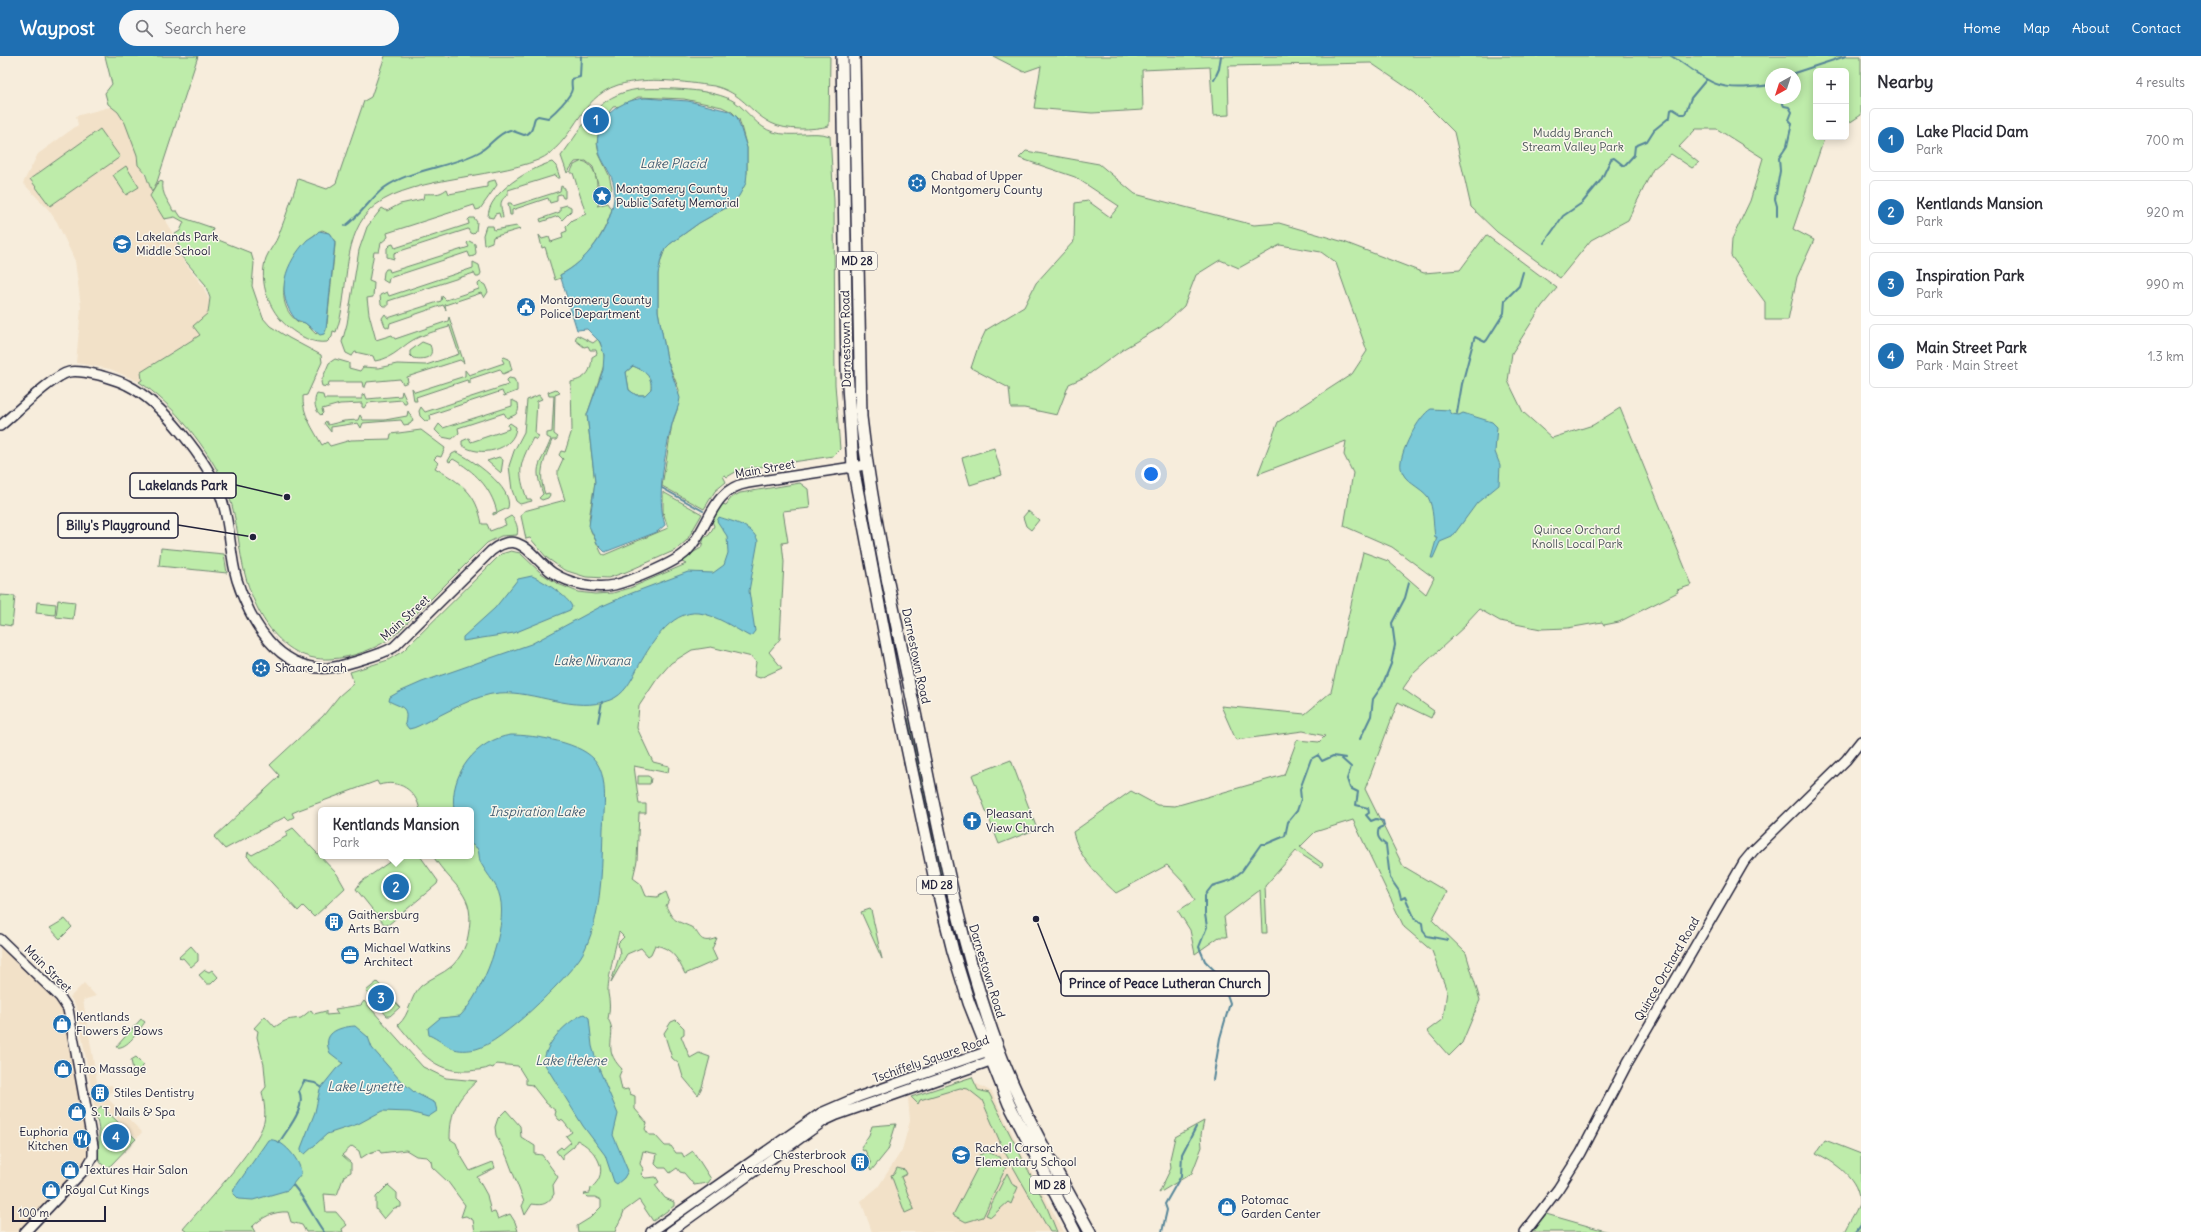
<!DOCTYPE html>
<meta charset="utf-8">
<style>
body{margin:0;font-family:Delius,sans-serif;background:#f7f7f7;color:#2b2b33}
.controls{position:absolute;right:12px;top:12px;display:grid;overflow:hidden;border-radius:6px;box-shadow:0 2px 10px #0003}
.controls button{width:36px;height:36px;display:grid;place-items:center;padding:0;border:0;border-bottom:1px solid #e1e1e2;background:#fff;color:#2b2b33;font:20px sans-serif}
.compass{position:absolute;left:1765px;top:12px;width:36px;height:36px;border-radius:50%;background:#fff;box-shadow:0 2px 10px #0003;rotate:219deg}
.scale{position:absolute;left:12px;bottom:10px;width:94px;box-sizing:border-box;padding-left:4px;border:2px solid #22223b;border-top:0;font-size:11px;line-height:14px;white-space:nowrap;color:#22223b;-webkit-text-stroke:3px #fbf7ec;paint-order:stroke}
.you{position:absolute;left:1151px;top:418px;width:14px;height:14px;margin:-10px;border:3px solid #fff;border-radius:50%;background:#1a73e8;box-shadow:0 0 0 6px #1a73e833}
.badge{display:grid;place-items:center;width:26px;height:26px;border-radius:50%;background:#1f6fb2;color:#fff;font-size:13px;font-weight:700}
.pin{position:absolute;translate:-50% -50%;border:2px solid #fff;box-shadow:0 1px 4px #0006}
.popup{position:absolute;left:318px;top:751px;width:156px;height:52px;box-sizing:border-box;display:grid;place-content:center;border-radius:6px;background:#fff;filter:drop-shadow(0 1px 3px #0005);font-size:13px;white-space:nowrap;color:#7c7c81}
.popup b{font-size:15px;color:#2b2b33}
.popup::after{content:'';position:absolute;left:50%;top:100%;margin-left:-8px;border:8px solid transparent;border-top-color:#fff}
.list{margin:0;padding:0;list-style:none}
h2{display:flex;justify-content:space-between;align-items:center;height:52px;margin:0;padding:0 16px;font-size:17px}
h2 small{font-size:13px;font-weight:400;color:#7c7c81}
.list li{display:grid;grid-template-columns:26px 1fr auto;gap:12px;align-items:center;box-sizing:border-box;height:64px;margin:0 8px 8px;padding:0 8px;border:1px solid #e1e1e2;border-radius:6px}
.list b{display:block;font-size:15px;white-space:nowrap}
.list p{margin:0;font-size:13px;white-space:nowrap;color:#7c7c81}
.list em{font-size:13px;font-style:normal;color:#7c7c81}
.icon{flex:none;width:22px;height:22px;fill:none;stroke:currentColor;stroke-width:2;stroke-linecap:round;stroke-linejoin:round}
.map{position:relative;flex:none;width:1861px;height:1176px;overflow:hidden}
header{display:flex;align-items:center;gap:24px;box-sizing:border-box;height:56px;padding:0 20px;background:#1f6fb2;color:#fff}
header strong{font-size:19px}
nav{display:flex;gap:22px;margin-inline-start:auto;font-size:14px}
.search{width:280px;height:36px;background:#f7f7f7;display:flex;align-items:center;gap:10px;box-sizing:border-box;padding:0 14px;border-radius:22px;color:#7c7c81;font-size:15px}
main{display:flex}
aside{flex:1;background:#fff}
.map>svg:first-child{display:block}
</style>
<header>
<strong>Waypost</strong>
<div class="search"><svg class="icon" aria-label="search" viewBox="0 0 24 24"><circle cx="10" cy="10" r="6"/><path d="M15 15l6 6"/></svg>Search here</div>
<nav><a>Home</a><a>Map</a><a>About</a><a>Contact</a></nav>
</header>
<main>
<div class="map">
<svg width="1861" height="1176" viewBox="0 0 1861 1176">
<rect width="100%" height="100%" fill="#f7eddc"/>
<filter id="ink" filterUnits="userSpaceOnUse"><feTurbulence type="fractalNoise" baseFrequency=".025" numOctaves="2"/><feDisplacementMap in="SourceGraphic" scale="8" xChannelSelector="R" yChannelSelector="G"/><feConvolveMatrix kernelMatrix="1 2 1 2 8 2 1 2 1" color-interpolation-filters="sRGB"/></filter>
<g filter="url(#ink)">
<path fill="#f2e1c8" d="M121,48l23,70 9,16 -3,6 23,36 8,25 22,29 6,14 -1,13 10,10 -76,60 -32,-14 -34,-6 5,-56 -6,-46 -18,-39 -9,-13 -25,-26 15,-29 40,-29 -2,-9z
M0,890l62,59 4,10 23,133 -2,11 -6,9 -62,64h-19z
M84,927l12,13 -13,4 15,87 14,-2 1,5 -7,7 36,35 -5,6 -36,-34 -6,6 -18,-102 -7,-11z
M966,1022l26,14 37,76 35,64h-192l-11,-31 17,-14 24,-37 8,-29 -2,-23z"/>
<path fill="#beecaa" stroke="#708772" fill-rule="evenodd" d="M105,0h93l-41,126 -5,10 -7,-19 -7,-8 -1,-10 -12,-32 -7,-11 -10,-8 -3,-11 7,-9z
M385,0h445l-1,70c-16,4 -43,5 -58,-3 -23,-12 -28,-30 -57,-37 -31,-4 -65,-10 -96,-1 -41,13 -43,59 -80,75 -47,19 -137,17 -169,51 -29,31 -19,84 -33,121l-3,-1 -1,6 -5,5c-14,2 -28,-6 -39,-15 -19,-16 -30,-45 -22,-69 3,-8 10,-15 13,-24 7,-18 13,-36 19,-55l29,10 9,-6 28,-82 7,-4zM322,174c7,2 13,8 13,15l-8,79 -11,10c-4,-3 -6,-7 -11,-11 -3,-2 -5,1 -8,-2 -20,-15 -14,-41 -4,-60 7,-13 15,-23 29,-31z
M993,0h868v59l-15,10v-54h-30v66h12l-4,2 -31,90 21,11 -17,37 -9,43h-23v-18l-34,-46 1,-17 18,-38 13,-43 -46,-29h-21l-17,18 20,16 -7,5 -21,-14 -18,15 -25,51 -37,20 -31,38 -63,-46 -26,-25 -17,-75 -39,-39 -44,-30 -143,3 1,49 -16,1 -3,-49 -68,3 1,40 -51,3 -58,-5 7,-42 -17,6zM1771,18h24v24h-24z
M639,33c25,-1 75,-1 96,13 13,9 22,25 38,30 19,6 41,-2 57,4l4,65 1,183 5,65 -7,7 -94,14 -12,7 -2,-2 -2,1 3,6 -11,9 -11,18 -42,-23 10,-62 5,-14 2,-20 -12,-31 -9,-48v-37l3,-14 4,-11 5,-5 29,-21 32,-18 16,-32v-25l-8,-29 -7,-7 -10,-5 -38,-8 -46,-2 -17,9 -8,1 -12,15 -4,21 2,11 10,21 3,13 -3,3 -10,-4 -6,-20 -7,-6 -11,1 -8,11 -6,-17c24,-31 34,-61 78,-67z
M100,73l20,28 -70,49 -20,-27z
M1026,95l73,13 36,30 119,31 25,-2 65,19 80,31 36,-3 26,-35 71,53 -15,18 -30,47 -4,28 15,31 29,26 41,-13 27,-17 72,177 -15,5 1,2 -59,30 -15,3 -2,-3 -34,6 -27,1 -41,-8 -21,-12 -14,15 1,1 -53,49 -9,13 -1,2 31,22 -3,7 -33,-16 -33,87 38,77 44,26 -15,28 34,33 14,47 -18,43 -13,13 -22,-25 16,-12 4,-28 -15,-40 -28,-24 -51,-107 -38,12 -15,15 23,17 -2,3 -25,-16 -31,35 2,47h-5l-2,-43 -36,27 3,20h-8l-24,17 -5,-24 -12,-19 17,-11 -11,-17 -17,-18 -51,28c-19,-18 -37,-35 -43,-61l58,-41 26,14 18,1 109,-31 13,-35 22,2 6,-6 -22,-5 -67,9 -15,-34 84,8 26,-22 32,-140 25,9 38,33 8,-16 -42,-31 -48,-21 9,-53 -9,-18 2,-14 -88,33 20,-52 74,-48 15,-23 -31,-88 -15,-11 -41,-7 -41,23 -19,-8 -24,15 -12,31 -23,21 -36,21 -40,29 -16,7 -12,31 -33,-7h-13l-2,-20 -38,-20 7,-21 8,-17 38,-23 12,-24 38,-42 1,-38 13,-2 22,16 9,-11 -44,-29 -56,-19z
M582,105c10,2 15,14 15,24 0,4 -3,8 -3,13l5,6 -2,2 11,-3 4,6c-8,27 -26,53 -52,66l1,3 -6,2 -10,-33 -3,1 -3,-13 3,4 7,-2 2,5 12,-4 -1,-5 5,-2 -1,-5 6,-6 14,-6 -13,-41h-3l4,-8z
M552,106l4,4 4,12h-3l-1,-3 -48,15v5c-11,6 -6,13 -5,23l-3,-1 -1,-4 -4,1 -2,4 -5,-1c0,-25 43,-49 64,-55z
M126,110l13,21 -13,8 -13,-20z
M495,124l2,5 -17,24 -4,1 -2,-5 -87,28 1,4 -7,6 -2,9h-5l-5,29 5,2 -1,14 -6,1 2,16 7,26 16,-5 3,4 53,-18 1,-4 15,46 -4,-3 -53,17 1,5 -5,2 -3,-5 -33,3 -2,5h-2l-1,-5h-33l-1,5 -6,-1 -1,-4 8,-19 6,-4 14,4v5l11,3 3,-4 15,1 19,-4 29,1 33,-11 -10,-30v3c-10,3 -21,6 -30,10 -17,7 -23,21 -44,24l-2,-5 -18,-4 -3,4 -6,-3 -4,-11 5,-18 12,-74 8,-23 15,-19 5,3 13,-7 23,-5 1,-5c10,-1 14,2 23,-5l2,5 38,-7v-5z
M159,125l4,1c-2,13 6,19 10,29h4l4,6 32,11 -2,9 40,16 3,10 -2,23 11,32 7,8 19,12 32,17 1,7 -15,33 -4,1c-1,18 10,33 19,49l5,-3 3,4 21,-6 39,-1 1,-5 30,-4 24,18 -4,9 -4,-1 -3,3 4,4 -3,5c27,16 41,24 47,56h5l3,7 16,-6 -2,-5 7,-4c5,4 8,13 6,19l-16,1 -14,7 -90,90c-17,15 -45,25 -67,26 -51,3 -78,-51 -87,-93 -6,-28 -6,-54 -18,-80 -15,-35 -53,-84 -86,-104l3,-2 -1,-8 59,-37 -7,-9 15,-13 2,-15 -5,-14 -23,-27 -7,-23 5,-3 4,-9 -9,-5 -11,2 -14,-23z
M561,130l4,2v10h-2l-2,-4 -4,1v6l-7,2 -2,-5 -36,12v5h-2l-2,-12h3l2,3 47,-15z
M850,140l2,15 8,238 -7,-59z
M567,149l4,2v4l-9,9 -4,-4 -17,6 -1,-3 20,-7v-5z
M470,162h4l3,4 -1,9 -3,3 -3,-1 -2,-4 -74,24v6l-7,-2v-9l3,-3 3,-1 2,4 74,-24 -1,-4z
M486,170h7l1,4 23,-4 3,3 -27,8 -1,5 -8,3 -1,-10z
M469,185l6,3 1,9 -2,3 -4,1 -2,-5 -79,26 -1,5 -5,-3 1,-8 2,-3h3l1,3 79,-25 -2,-4z
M473,206l6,3 2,8 -2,4h-3l-2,-4 -86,28v5h-5l-2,-2 -1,-9 7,-3 2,4 84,-28z
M480,226l5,3 3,7 -4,6 -3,-5 -36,12 1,5 -3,-5 -53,18 -1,5 -4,-2 -3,-8 3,-4 3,4 53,-17 1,-5 4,4 33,-11 -1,-5z
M577,279l16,8 5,-4 5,10 2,13 -18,53 8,67 -6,37 2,12 11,23 2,1 64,-27 -5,-16v-20l39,22 -15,26 -11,10 -50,22 -18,6 -22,-1 -22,-7 -17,-12 -17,-20 -4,1 -5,-23 3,-5 41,-11 -7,-22v-8l5,-11 -4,-4 2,-4 4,1 7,-22 -1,-48c15,-4 20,-9 21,-25l5,-3 -1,-4h-6l-2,-4 -4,1 -9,-7z
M422,286l8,3c6,14 -8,15 -17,13l-3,-3v-4z
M504,301l5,2 3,11 -9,4 -3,-5 -30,10v5l-3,-4 -51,17 1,4h-3l-2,-13 3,4 50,-16v-6l4,5 35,-12 -2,-4z
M633,310c10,4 20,10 18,23l-6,6h-9l-7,-5 -3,-18z
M509,322l5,1 3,6v6l-13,5 -2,-5 -72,24 1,5 -6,1 -5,-5 -1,-5 2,-4 4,5 83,-27 -1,-5z
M556,333l4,4 -5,2 -1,39 4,3 -2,3h-4c-7,19 -15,32 -7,54l4,-1 1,2 -2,3 -6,2 -3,-2 4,-4c-11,-31 -2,-28 8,-55l-4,-2v-4l5,-1 2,-36h-5l-1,-4z
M402,335l5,11 -1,2h-2l-2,-4 -35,3 -3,5 -2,-1v-4l-22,1 -18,5 1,4 -2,2c-6,-3 -8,-15 -4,-21l6,1 1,4h38v-4l3,-1 2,5 34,-3z
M539,339l3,4 -5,2 -2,33 4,2 -2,4 -4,-2c-14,27 -16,33 -6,61h4l1,2 -12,3 -4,-3 -4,-11 -3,-24 5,-15 10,-19 3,-32z
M512,344l6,3c2,11 -2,12 -11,15l-3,-5 -46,15 1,5 -7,6 -10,-2 -7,-7 4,-6 4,4 69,-22z
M408,355l5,9 -3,4 -6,1 -3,-5 -38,3 -2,5 -3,-5 -27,4v5l-7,-9 2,-2 2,4 16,-4 14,-1 2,-5 3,5h22l22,-4z
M510,367l6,4c-1,24 -38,31 -54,18v-4l7,-3 2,4 38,-13 -1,-4z
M994,392l8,27 -32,10 -8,-27z
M456,396c16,7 58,36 52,56l-15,7v-2l4,-1c-6,-25 -23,-41 -44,-53l-3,3 -2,-1 4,-7z
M499,401l4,3 -2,13 -14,-12z
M800,427l8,6 2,19 -27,3 5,31 -6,1 2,19 -4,77 -11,13 13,16 -22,10 -6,-2 2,-14 -4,-5 -41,-10 -19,3 -21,13 -14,16 -18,27 -2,22 16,34 16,4 -1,7 -34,-7 5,38h7v9h-7l-2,48 -4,17 8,6 5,12 11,1 9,-5 3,8 -3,6c8,17 10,14 25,21 10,5 6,19 26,11l-5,11 5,11 -32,14c-7,-15 -13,-26 -30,-29l-4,9 -3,2 -7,-8 -14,6 -16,28 9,-28 -2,-11 6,-6 -5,-5c-3,11 -12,50 -11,61 2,10 2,16 0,26 11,17 -8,28 14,50l-3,7 3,14 6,-1 2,5 5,2v13l12,14 -2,6 4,6h6l10,11h6l5,7h6l2,4 9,-6 18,28 -3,4 -14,2 -10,-12 -4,-1 -3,-4 -7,5 -4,-5h-7l-4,-4 2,-10 -14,-3 -3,13 4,6 -3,4 4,4 11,-1 3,5 -4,3 10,13 9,4v4l-21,15 -14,-21 -15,11c-2,8 -7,13 -9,21h-37l-1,-6 13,-8 11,-11v-7l-6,-3h-8l-3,-3 6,-1 1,-5c21,-17 4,-39 -14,-48l-3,6 -11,9v5l-7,-9 5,-4 2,2 8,-7 -5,-6 6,-4 -9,-11 -4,-1 -4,-5 1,-4 -10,-8 -14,-18 -6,-1v-5l-8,-13 -22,-2 -3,4 -3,-1c-5,3 -14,3 -21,4 -37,2 -50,-22 -71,-46 13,-11 11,-28 23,-39 9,-8 22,-12 31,-20 8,-8 14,-19 16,-30 9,-43 -15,-48 -35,-80h38v-46h-51c-4,-20 -21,-31 -41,-25l-2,-4 -78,29 -7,3 2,4 -6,3 -3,-3 -60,32 -11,-12 64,-59 1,-3 -9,-10 53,-49 16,-20 15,-13 -4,-11 38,-12 15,-9 98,-97 10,-3 9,2 21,20 17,11 20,8 17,2 18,-1 17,-5 56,-24 -4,-2 12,-10 7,-4 3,-10 5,-3 5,-9 -2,-5 10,-17 4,1 5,-7 9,-5z
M861,427l10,45 6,15 18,98 -10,-30z
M1028,455l11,9 -8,10 -5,-4 -3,-9z
M161,492l63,6 3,19 -68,-7z
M0,539l15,1 -3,30 -12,-2z
M58,544l17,2 -2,17 -17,-2z
M37,546l19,2 -1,11 -19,-2z
M908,662l10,44 7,21 62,249 -21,-55 -17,-57z
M1011,704l26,69 -38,15 -27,-69z
M638,720h10l3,2 -1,6h-12z
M293,772l44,46 8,14 -31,29 -11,-11 -5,5 -51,-55 1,-4 4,3 35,-19 -1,-4z
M398,800h22l18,25 -1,3 -49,41 -4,-1 -28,-35 5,-7z
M870,853l1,1 11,49 -21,-47z
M65,863l7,8 -12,12 -10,-11z
M191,890l7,8v7l-7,6 -8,-9 -2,1 -2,-2z
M205,914l4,2 3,-2 6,7 -7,7h-4l-8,-9z
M377,926l23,25 -10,9h-3l-21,-25z
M364,945l59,66 23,11 31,3c-20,18 -27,30 -27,58l6,4 5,13 9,15 23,-9 2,6 -18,9 10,18 4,18 4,-1 3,7 12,-5 5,8 3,9 -43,1 -2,-12 -7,-4 -5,1 4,-12 -17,-23 -16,-15 -1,-6 -4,-4 -11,-1 -10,-6 -25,3 -2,-3 -10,3 -8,5 -2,-7 -7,-5 -10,9 9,8v9l-7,4 -7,19 -13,-1 2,18h10l11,13 -5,4 1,3h-37l-4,-7 -11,-3 -3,-10c-14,-1 -26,5 -36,15l3,5h-68l-4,-3c20,-24 74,-79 81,-107 2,-10 0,-20 -2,-30l4,-5 -2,-22 -7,-28 1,-6 -4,-3 11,-12 10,11c13,-9 13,-7 26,-9l10,-8 3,4 12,-3v4l12,-1 -3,-5 26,-4z
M141,963l4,3c-6,8 -18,28 -29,25z
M676,964l8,8v6l-3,2 9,22 9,-5 11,4 -8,30 -4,8 -15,-18 -4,-13 -7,-6 -8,-25 7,-11z
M136,1001l8,8 -10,10 -3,-15z
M972,1021l6,13 11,3 57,112 11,27h-7l-47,-83 -21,-49 -14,-11 -8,-1 -40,12 -2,4 -7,-7z
M101,1050l35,33 -26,27 -4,1c-13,-6 -6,-22 -7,-33 0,-7 -2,-15 -3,-22z
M506,1054l14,16 1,11 14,9v8l7,1 16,22 -5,8 1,9c-6,10 -11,12 -22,10l-7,11 -3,-9 2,-4 -17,-45 -11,-22 -1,-8 3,-9z
M1204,1065l-3,14 1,12 -10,26 -33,20 12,-25 -1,-9 5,-22z
M896,1068l-8,26 -17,21 -3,-6 3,-1 -6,-14 -2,1 -2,-4 8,-12 3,-9z
M1825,1084l36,14v78h-17c4,-9 11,-18 15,-28 2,-25 -25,-42 -43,-51z
M988,1096l13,6 -3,5 8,4 -23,50 -17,5 -13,-7 28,-54 -2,-6z
M897,1112l8,2 2,4 -6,3 13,32 -9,4 -14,-38 3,-1z
M1007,1117l6,12 5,2 -7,17 -3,-2 -17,15 -5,-2z
M388,1129l9,8v6l4,4v4l-7,1 -10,11 -8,-10v-12z
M1546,1158l63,18h-78z"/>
<path fill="#7ac9d7" stroke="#578699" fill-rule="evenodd" d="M645,42l43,3 41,10 8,6 10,31v25l-1,10 -7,13 -8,9 -32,18 -29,21 -5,5 -4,10 -3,15v37l9,48 13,39c-1,10 -6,17 -8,26 -7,29 -16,73 -7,101l-8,7 -52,20 -7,-7 -9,-19 6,-44 -8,-67 16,-45 1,-15 -4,-13 -13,-13 -10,1 -17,-55c30,-15 57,-54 54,-89 -2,-12 -10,-21 -14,-31 -11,-31 16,-55 45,-57zM633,310c10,4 20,10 18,23l-6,6h-9l-7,-5 -3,-18z
M319,175l10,2 6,9 -9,88 -2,4 -4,1 -15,-12 -9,-3c-22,-27 -11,-56 11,-80 4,-3 9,-5 12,-9z
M1431,353l18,1 3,4 7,1 4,-2 29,9 5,5 -2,25 5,13 -1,20 -22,18 -25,34 -12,5 -7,16h-2l6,-21h-2c-2,-12 -1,-29 -7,-40 -7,-10 -25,-15 -27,-29 -3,-13 18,-53 30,-59z
M719,461c14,5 33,8 39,24l-9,50 6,40 -4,5h-2c-15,-8 -33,-21 -50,-23 -29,-3 -50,34 -62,56 -6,12 -13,26 -27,31 -36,14 -75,-10 -111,-7 -24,2 -49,18 -71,28 -6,3 -12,7 -19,8l-4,-5c4,-19 -4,-16 -16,-23l1,-4 7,-4 25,-11 109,-38 69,-37 32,-14 56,-21 25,1 11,-8 4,-12 -1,-17 -10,-15z
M532,520c10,4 37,21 40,31l-2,3 -56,23 -51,8v-4l32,-29 23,-29z
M511,679c23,0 73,7 86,28 11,17 7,47 6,66 -1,34 -1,72 -12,105 -3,8 -6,17 -11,24 -16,23 -78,85 -104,91 -26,5 -28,-5 -47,-14l-1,-7 12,-10 20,-2c23,-23 48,-88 40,-119 -3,-13 -12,-21 -18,-32 -4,-6 -2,-12 -5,-17l-6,-4v-34h-17c-5,-36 22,-70 57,-75z
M584,958l5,4 3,28 5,18 21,50 -5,21 15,36 -4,7 -7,6 -3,-2 -9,-27 -22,-29 -39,-63c0,-19 23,-42 40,-49z
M355,970l13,11 4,11 28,32 14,12 21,11 2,8 -9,6 -18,-5 -28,-1 -24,13 -31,10 -22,20 -4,-3v-3l14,-36 5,-23 16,-20 7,-6 -13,-10c-9,-20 8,-26 25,-27z
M268,1084c14,-3 34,22 33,34l-13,16 -35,10 -15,-1 -5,-5 1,-5z"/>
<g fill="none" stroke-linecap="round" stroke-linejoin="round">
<path stroke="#578699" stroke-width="2" d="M1671,0c31,18 39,35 79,31 7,-1 15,0 21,-3
M1791,18l55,-18
M1214,24l5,-11 2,-13
M1777,160v-10l-2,-7 5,-28 -1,-13 8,-12 5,-23 -3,-3 3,-8 -3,-5 -5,-1 -2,-4 4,-4
M345,170c15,-10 25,-27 39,-38 28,-20 67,-20 97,-37 10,-6 17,-18 29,-21l14,5c10,-2 8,-10 11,-17l3,-2 10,2c6,-5 23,-21 24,-29 0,-3 -1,-6 0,-10l8,-2 1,-21
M1544,187l19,-27 19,-13 19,-23 10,-21 3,-1 10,8 10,-11 1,-9 12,-5 7,-11 16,-13 1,-7 2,-1 8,5h4l6,-16 15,-18
M1457,357l5,-29 12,-45 1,-2 10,5 2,-2 17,-27 1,-13 14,-14 4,-14
M662,432l41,23
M598,666l4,-20
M1360,683l11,-23 2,-17 9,-13 9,-22 4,-19 -3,-22 13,-25 4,-15
M1341,702l10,9 -4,12 3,9 8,4 -2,13 12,3 1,5 -3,2 5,6 5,-2 7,2 1,5 -5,2c-3,8 0,12 7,17l4,33 9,13 2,8 4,-2 10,22 7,4 1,8 4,5 21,4
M1213,1024l7,-42 10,-35 -9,-26 -16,-16 -6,-14 8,-20 -2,-13v-19l7,-9 19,-6 11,-9 19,-27h5l19,-8 3,-14 9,-11 4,-12 -1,-10 11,-30 7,-4 4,6 11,-5 13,2
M279,1087c8,-14 28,-35 20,-52l5,-10 11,2 6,4
M293,1129c13,15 20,32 31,47
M1162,1176l5,-22 -2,-6 16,-28 1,-22 14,-27
M1856,1176l5,-7"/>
<defs>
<path id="tertiary" d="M0,370c15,-12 52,-50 69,-54 9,-2 21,1 30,3 9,3 19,5 28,10 35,17 81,76 94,112 10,27 8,56 16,83 13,41 41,91 91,88 10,-1 19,-4 29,-7 13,-4 25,-7 37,-14l97,-96c30,-24 41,8 62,22 17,11 42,16 61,12 17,-4 61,-22 72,-33 24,-23 24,-63 62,-69l118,-18
M0,883l60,58 8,12 25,137v11l-6,10 -62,65
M651,1176l170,-119 37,-16 136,-48
M670,1176l154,-111 13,-6 153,-54 4,-7
M1525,1176l33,-43 23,-36 47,-91 116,-200 10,-12 92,-90 15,-19"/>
<path id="primary" d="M842,0l5,313 6,98 45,238 36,170 19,76 16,52 40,101 66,128
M854,0l7,361c11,96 32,191 52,286 24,116 44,233 85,345 24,64 59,124 92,184"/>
</defs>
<use href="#tertiary" stroke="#22223b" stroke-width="12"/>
<use href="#primary" stroke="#22223b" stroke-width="14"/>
<use href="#tertiary" stroke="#fbf7ec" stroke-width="9"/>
<use href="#primary" stroke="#fbf7ec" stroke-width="11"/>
</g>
</g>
<defs>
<symbol id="synagogue-disc" viewBox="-11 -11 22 22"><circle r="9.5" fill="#1f6fb2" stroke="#fbf7ec"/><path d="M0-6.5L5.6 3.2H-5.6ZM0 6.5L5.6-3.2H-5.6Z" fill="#fff"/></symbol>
<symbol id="sight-disc" viewBox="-11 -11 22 22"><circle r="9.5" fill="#1f6fb2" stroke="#fbf7ec"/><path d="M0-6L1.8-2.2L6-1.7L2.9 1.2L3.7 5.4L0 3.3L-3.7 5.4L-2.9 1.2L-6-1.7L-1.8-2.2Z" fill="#fff"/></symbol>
<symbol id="school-disc" viewBox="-11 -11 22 22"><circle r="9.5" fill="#1f6fb2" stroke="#fbf7ec"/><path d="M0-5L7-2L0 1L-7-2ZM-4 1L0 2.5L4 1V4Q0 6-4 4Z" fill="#fff"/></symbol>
<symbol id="civic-disc" viewBox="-11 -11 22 22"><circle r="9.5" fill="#1f6fb2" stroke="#fbf7ec"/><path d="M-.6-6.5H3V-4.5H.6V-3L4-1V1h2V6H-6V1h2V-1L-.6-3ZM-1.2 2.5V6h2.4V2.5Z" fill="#fff"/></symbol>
<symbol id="church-disc" viewBox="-11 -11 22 22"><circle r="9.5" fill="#1f6fb2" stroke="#fbf7ec"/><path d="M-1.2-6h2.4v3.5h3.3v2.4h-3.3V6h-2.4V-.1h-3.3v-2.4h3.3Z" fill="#fff"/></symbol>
<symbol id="building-disc" viewBox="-11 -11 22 22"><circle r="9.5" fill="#1f6fb2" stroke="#fbf7ec"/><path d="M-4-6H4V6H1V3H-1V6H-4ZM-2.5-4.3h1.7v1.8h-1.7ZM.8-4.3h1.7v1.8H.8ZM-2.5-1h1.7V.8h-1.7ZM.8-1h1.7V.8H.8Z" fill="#fff"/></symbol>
<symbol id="office-disc" viewBox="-11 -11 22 22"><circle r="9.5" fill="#1f6fb2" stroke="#fbf7ec"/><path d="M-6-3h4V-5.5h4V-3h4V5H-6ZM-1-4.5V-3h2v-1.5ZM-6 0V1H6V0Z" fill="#fff"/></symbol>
<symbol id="shop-disc" viewBox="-11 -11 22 22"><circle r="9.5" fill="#1f6fb2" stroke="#fbf7ec"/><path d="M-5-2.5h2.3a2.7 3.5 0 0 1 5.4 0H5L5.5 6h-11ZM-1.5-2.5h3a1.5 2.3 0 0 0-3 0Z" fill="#fff"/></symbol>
<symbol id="restaurant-disc" viewBox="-11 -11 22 22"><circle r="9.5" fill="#1f6fb2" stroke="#fbf7ec"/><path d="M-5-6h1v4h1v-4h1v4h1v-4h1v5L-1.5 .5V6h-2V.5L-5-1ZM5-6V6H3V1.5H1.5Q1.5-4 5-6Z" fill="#fff"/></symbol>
</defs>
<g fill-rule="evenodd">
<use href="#synagogue-disc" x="906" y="116" width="22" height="22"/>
<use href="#sight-disc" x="591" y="129" width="22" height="22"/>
<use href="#school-disc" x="111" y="177" width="22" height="22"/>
<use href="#civic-disc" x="515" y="240" width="22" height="22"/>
<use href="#synagogue-disc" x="250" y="601" width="22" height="22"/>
<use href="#church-disc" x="961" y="754" width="22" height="22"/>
<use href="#building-disc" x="323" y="855" width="22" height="22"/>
<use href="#office-disc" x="339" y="888" width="22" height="22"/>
<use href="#shop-disc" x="51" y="957" width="22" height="22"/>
<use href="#shop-disc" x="52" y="1002" width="22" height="22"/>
<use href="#building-disc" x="89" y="1026" width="22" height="22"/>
<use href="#shop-disc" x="66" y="1045" width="22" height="22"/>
<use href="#restaurant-disc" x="71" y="1072" width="22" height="22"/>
<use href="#school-disc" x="950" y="1088" width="22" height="22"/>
<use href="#building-disc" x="849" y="1095" width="22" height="22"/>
<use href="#shop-disc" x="59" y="1103" width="22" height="22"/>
<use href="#shop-disc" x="40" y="1123" width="22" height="22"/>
<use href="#shop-disc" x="1216" y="1140" width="22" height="22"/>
</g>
<g text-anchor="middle" stroke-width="3" stroke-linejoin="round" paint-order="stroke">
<g fill="#fbf7ec" stroke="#636270" stroke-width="1">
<rect x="837" y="196" width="40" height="18" rx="3"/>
<rect x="917" y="820" width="40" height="18" rx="3"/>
<rect x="1030" y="1120" width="40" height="18" rx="3"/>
</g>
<g font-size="11" font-weight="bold" fill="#22223b">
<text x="857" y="209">MD 28</text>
<text x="937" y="833">MD 28</text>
<text x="1050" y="1133">MD 28</text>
</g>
<g font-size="12" fill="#495457" stroke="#fbf7ec">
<text x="1573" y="81">Muddy Branch<tspan x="1573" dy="14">Stream Valley Park</tspan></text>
<text x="1577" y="478">Quince Orchard<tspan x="1577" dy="14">Knolls Local Park</tspan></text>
</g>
<g font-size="12" fill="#22223b" stroke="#fbf7ec" text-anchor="start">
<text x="931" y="124">Chabad of Upper<tspan x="931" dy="14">Montgomery County</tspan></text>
<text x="616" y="137">Montgomery County<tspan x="616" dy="14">Public Safety Memorial</tspan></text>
<text x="136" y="185">Lakelands Park<tspan x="136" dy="14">Middle School</tspan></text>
<text x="540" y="248">Montgomery County<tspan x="540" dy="14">Police Department</tspan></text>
<text x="275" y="616">Shaare Torah</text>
<text x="986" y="762">Pleasant<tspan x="986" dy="14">View Church</tspan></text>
<text x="348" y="863">Gaithersburg<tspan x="348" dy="14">Arts Barn</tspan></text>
<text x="364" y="896">Michael Watkins<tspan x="364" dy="14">Architect</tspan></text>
<text x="76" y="965">Kentlands<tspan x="76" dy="14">Flowers &amp; Bows</tspan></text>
<text x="77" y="1017">Tao Massage</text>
<text x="114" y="1041">Stiles Dentistry</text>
<text x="91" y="1060">S. T. Nails &amp; Spa</text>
<text x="68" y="1080" text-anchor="end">Euphoria<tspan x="68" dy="14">Kitchen</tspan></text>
<text x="975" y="1096">Rachel Carson<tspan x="975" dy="14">Elementary School</tspan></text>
<text x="846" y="1103" text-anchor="end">Chesterbrook<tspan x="846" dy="14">Academy Preschool</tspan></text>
<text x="84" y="1118">Textures Hair Salon</text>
<text x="65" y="1138">Royal Cut Kings</text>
<text x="1241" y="1148">Potomac<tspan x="1241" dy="14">Garden Center</tspan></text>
</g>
<g font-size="12" fill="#22223b" stroke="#fbf7ec">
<text transform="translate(846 283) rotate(-91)" y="4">Darnestown Road</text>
<text transform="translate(765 413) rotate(-10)" y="4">Main Street</text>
<text transform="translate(405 562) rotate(-42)" y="4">Main Street</text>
<text transform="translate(916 600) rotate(78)" y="4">Darnestown Road</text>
<text transform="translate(48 913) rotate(45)" y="4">Main Street</text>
<text transform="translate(1667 913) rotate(-60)" y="4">Quince Orchard Road</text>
<text transform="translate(987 915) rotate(73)" y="4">Darnestown Road</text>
<text transform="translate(931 1003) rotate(-19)" y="4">Tschiffely Square Road</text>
</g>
<g font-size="13" font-style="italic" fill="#415c72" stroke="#fbf7ec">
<text x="673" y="112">Lake Placid</text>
<text x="592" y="609">Lake Nirvana</text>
<text x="537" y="760">Inspiration Lake</text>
<text x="571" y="1009">Lake Helene</text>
<text x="365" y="1035">Lake Lynette</text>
</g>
</g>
<path fill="none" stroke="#22223b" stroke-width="1.5" d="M287 441L236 429M253 481L178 469M1036 863L1061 928"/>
<g fill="#22223b" stroke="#fbf7ec" stroke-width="1.5">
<circle cx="287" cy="441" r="4"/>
<circle cx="253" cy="481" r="4"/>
<circle cx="1036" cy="863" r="4"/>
</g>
<g fill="#fbf7ec" stroke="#22223b" stroke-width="1.5">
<rect x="130" y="417" width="106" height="25" rx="4"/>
<rect x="58" y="457" width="120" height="25" rx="4"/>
<rect x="1061" y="915" width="208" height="25" rx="4"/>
</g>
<g font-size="13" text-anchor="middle" font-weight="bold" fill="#22223b">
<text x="183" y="434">Lakelands Park</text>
<text x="118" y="474">Billy's Playground</text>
<text x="1165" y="932">Prince of Peace Lutheran Church</text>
</g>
</svg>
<div class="controls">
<button>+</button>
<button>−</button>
</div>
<svg class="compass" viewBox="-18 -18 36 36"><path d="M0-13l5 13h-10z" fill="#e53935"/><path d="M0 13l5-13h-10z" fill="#7c7c81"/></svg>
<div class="scale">100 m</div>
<div class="you"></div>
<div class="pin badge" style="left:596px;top:64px">1</div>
<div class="pin badge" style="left:396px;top:831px">2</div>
<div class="popup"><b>Kentlands Mansion</b>Park</div>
<div class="pin badge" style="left:381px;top:942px">3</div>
<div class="pin badge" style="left:116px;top:1081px">4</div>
</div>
<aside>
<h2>Nearby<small>4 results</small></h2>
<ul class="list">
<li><span class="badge">1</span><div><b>Lake Placid Dam</b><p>Park</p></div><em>700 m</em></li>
<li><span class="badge">2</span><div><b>Kentlands Mansion</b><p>Park</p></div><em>920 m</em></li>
<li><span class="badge">3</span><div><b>Inspiration Park</b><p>Park</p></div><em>990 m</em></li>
<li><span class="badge">4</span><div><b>Main Street Park</b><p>Park · Main Street</p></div><em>1.3 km</em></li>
</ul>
</aside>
</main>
